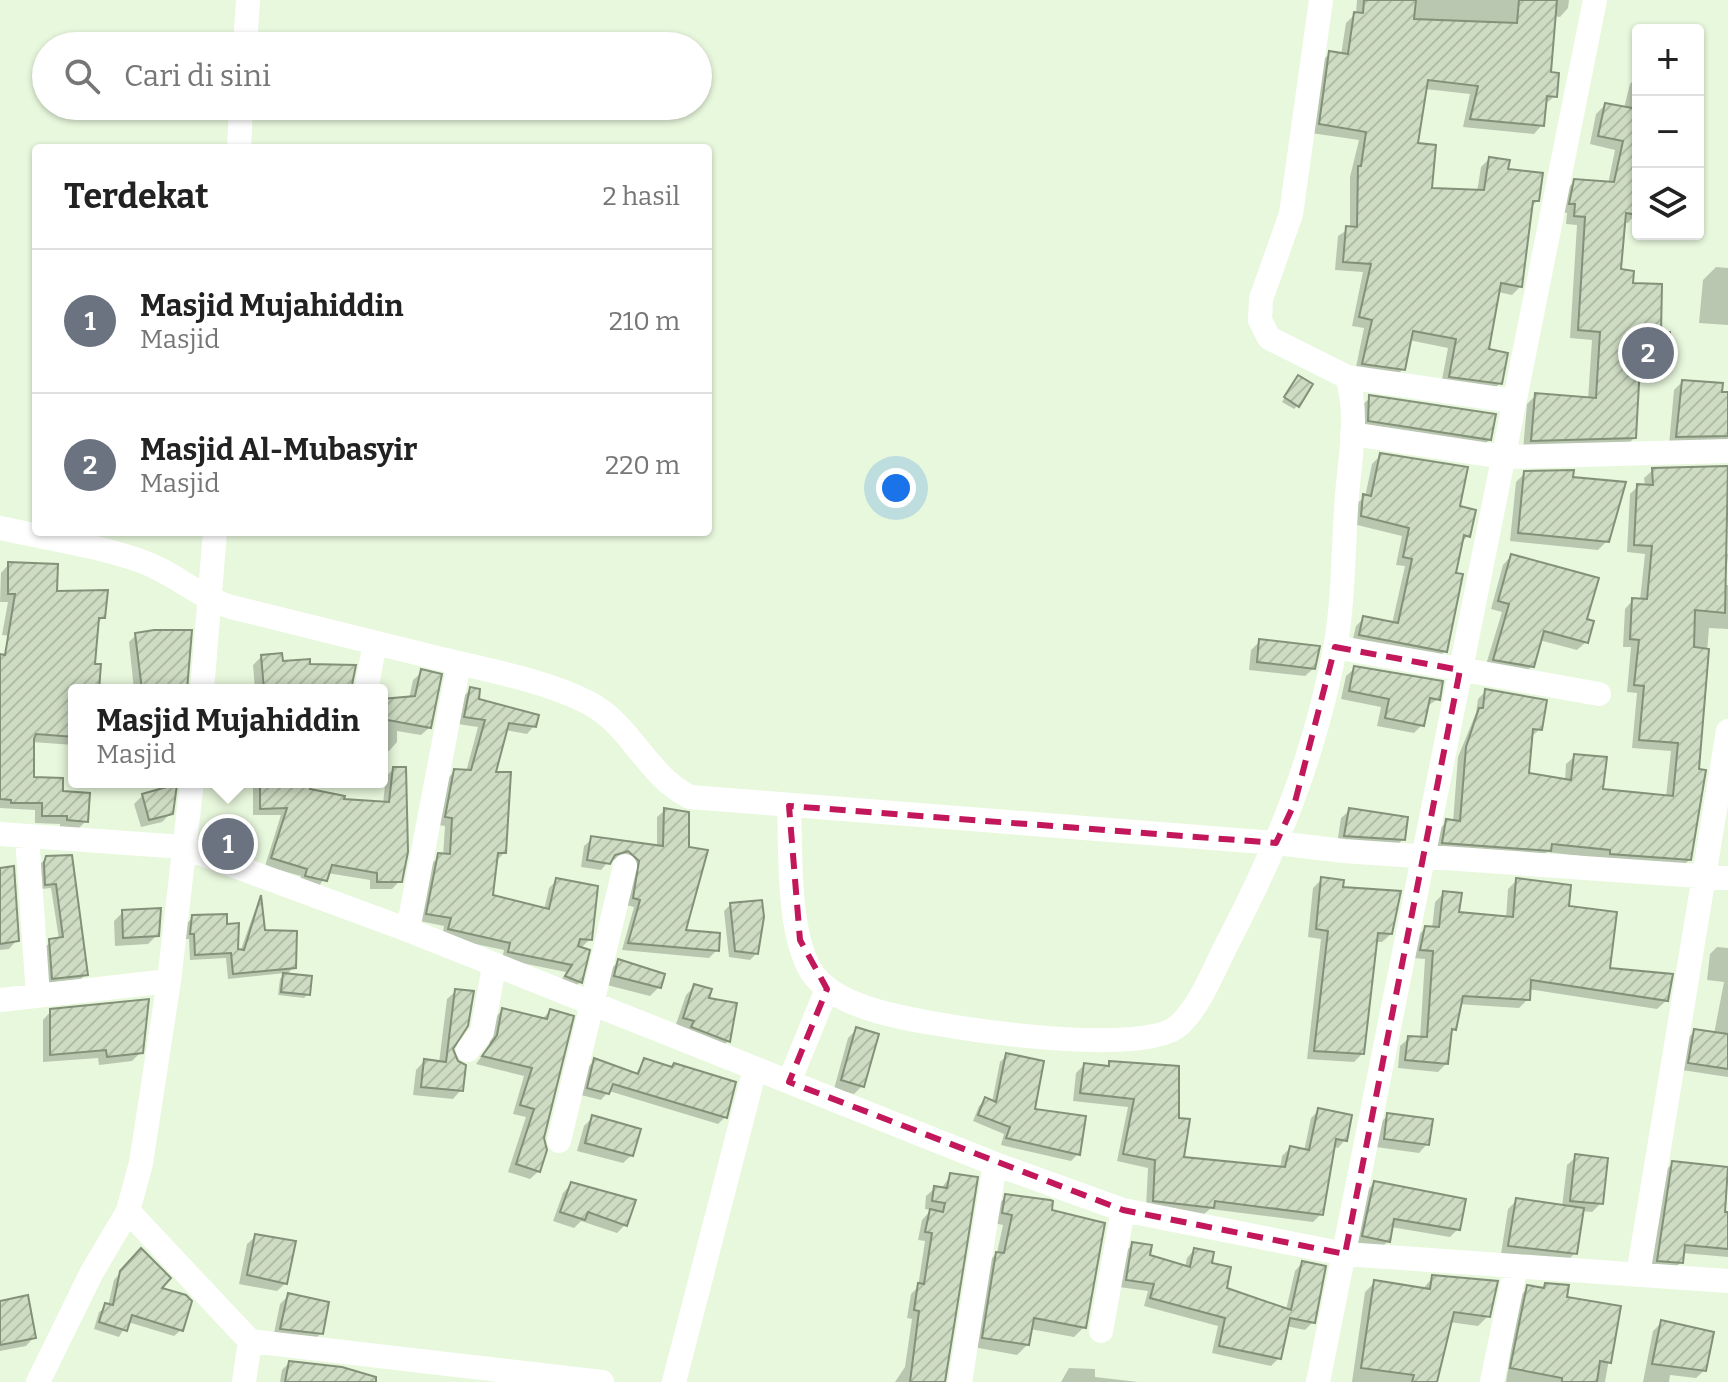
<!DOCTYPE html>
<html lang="id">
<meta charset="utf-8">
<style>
body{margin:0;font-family:Bitter,serif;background:#f6f6f6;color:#222}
.controls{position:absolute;right:24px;top:24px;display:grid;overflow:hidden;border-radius:8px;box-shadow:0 2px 6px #0004}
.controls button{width:72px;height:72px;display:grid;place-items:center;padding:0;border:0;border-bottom:2px solid #e0e0e0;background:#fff;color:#222;font:40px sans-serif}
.you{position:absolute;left:896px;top:488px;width:28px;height:28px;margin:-20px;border:6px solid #fff;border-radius:50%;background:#1a73e8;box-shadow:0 0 0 12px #1a73e833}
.badge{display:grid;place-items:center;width:52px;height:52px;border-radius:50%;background:#2563eb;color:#fff;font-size:26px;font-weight:700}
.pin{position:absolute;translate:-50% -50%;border:4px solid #fff;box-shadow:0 2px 8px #0006}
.popup{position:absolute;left:68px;top:684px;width:320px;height:104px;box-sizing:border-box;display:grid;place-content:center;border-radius:8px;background:#fff;filter:drop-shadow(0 2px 6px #0005);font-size:26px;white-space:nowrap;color:#767676}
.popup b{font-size:30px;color:#222}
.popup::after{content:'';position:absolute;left:50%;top:100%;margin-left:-16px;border:16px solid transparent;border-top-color:#fff}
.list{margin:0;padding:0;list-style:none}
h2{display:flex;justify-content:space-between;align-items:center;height:104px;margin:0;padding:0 32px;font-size:34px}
h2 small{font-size:26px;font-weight:400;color:#767676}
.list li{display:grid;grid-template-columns:52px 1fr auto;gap:24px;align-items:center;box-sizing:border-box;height:144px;padding:0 32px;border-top:2px solid #e0e0e0}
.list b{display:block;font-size:30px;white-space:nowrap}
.list p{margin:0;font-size:26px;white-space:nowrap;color:#767676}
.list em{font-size:26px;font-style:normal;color:#767676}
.icon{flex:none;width:44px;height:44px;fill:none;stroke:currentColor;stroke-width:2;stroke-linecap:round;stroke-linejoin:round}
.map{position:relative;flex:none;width:1728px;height:1382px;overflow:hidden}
.search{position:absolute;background:#fff;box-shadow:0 2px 6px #0004;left:32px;top:32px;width:680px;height:88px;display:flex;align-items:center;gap:20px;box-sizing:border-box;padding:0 28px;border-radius:44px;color:#767676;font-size:30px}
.panel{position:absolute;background:#fff;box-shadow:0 2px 6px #0004;left:32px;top:144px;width:680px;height:392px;border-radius:8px}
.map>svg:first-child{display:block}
</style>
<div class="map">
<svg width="1728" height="1382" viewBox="0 0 1728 1382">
<defs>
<pattern id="building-hatch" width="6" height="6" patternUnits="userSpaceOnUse" patternTransform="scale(2)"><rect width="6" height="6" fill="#cedcc3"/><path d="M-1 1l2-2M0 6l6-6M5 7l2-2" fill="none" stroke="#b1bda7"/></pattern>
</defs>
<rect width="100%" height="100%" fill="#e8f8dd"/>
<path fill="#0003" d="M1357,0h212l-1,8 -8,9 -6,-1 -5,58 6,22 -11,9 -2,20 -8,9 -71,-7 7,-33 -45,-5 -9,56 14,45 47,2 4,-25 8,-8 49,41 -8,8 -10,79 -8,8 -14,-3 -11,59 13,32 -9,9 -50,-7 7,-37 -39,-8 -6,29 -9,9 -39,-6 9,-44 -12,-2 11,-54 -28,-2 3,-34 12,-8v-51l9,-37 -48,-7 10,-71 9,-9 11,2 5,-32 10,-10z
M1638,76v135l-10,12h-5l-4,48 12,14 39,77 -9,9 -23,2 -4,65 -9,9 -102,3 4,-46 9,-9 52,4 4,-59 -22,-2 7,-113 -11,-1 1,-11 -5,-1 4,-22 9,-9 33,3 7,-34 -25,-6 6,-30 9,-9 19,3 6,-24z
M1716,267l12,1v57l-29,-2 4,-43z
M1294,381l4,24 -4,4 -12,-7z
M1682,382l46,12v53l-59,-2 5,-55z
M1370,398l120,41 -9,9 -121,-19 1,-23z
M1380,456l78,52 10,28 -8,8 -15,107 -8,8 -85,-16 4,-17 8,-8 28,6 13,-58 -9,-1 6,-29 -49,-12 3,-20 9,-7 7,-33z
M1728,468v49l-5,36 5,1 -3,31h3v44l-19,-1 -19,231 -9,9 -134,-16 -6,6 -106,-8 4,-20 8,-9 6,1 5,-65 18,-44 2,-14 8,-8 54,38 -10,9 -4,37 39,6 1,-17 9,-8 26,35 65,6 5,-46 -39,-3 5,-55 -10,-1 4,-45h-8l2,-38 8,-9h7l5,-46 -18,-2 3,-58 8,-8h7l-1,-8 9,-8z
M1525,473l46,6 36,62 -9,9 -88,-9 6,-59z
M1511,556l74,64 1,22 -9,8 -38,-10 -7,26 -9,9 -38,-7 17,-56 -11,-3 12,-44z
M9,564l94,53 -6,7 -4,42 5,24h-24v55l-42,-3v37l29,14 25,28 -8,8 -18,-1v-4l-25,-1v-13l-35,-2v-147h11v-25l-9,-1 6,-33h-8l1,-29z
M190,632l-3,58h-53l-5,-48 7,-7z
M1260,641l54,27 -9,8 -56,-6 2,-20z
M262,656l19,7 28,3 39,24h-93l-2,-25z
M1355,668l83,31 -12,8 -4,18 -8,8 -37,-7 4,-19 -40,-8 5,-23z
M422,672l8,55 -9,8 -24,-4v11l-8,9h-7v-49l27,-3 4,-19z
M470,690l7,10 57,26 -7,8 -22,-4 -11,43 10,80 -7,7 -6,37 53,13 5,-22 8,-8 33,59 -10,10v33l-8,8 -13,-6 7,-12 -64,-13 2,-9 -62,-13 2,-11 -24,-5 11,-58 12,-7 2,-30 -7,-1 9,-46 8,-8 11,1 12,-45 -20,-3 5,-27z
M394,769l6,112 -8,8h-22v-9l-43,-7 -9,15 -19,-5 2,-7 -36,-10 16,-51h-28v-33h57l-2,9 34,9 41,4 3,-28z
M143,795l28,18 -9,9 -21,5 -7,-23z
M665,810l18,122 34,18 -8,8 -87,-8 12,-43 -8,-2 -6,-47 -11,3 -8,9 -20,-3 3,-21 8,-7 65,8v-30z
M1350,810l53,29 -9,9 -57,-4 4,-26z
M212,831l29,21 -8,8 -30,-10 1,-11z
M70,857l16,117 -5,5 -34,4 -2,-37 14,-7 -8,-51 -10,1v-26l6,-5z
M0,870l17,70 -8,9 -9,1z
M1322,879l19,10 50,45 -9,8h-7l-13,112 -8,8 -47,-3 14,-120 -13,-2 5,-49z
M1517,880l50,27 40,63 59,31 -9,8 -129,-20v10l-9,9 -62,-4 -10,59 -9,9 -40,-4 2,-22 9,-8 11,1 5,-80 -13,-1 5,-21 8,-9 7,1 3,-27 9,-9 13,21 49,5 2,-30z
M259,899l4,33 31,35 -8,8 22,19 -4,4 -26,-3 2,-16 5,-6 -57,6 -2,-21 -36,2 -1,-21h-4l1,-15 7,-7 32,9 11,25 4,1z
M730,905l26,49 -6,6 -21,-3 -5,-46z
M123,912l34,23 -9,9 -33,2 -1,-25z
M1717,947l11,1v129l-46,-7 5,-31 8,-8 19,3 10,-52 -17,-2 3,-26z
M619,961l40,26 -9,9 -43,-11 3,-15z
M695,986l33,55 -8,9 -45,-23 11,-32z
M456,991l-5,58 10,41 -8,9 -40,-4 3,-25 8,-9 15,2 8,-64z
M502,1010l39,10 9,-9 -11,160 -9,8 -22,-7 18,-55 -13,-3 11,-38 -48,-12 13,-18 5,-27z
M51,1011l90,41 -9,9 -33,4 -1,-7 -55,4v-42z
M856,1030l6,56 -8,8 -20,-5 14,-51z
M1007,1055l26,56 45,43 -7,7 -70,-16 3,-11 -31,-13 6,-15 7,-6 6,2 8,-40z
M595,1060l40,15 9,-15 90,24 -9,33 -7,7 -109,-33 -8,9 -20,-5 7,-28z
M1110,1063l67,56 5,40 98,10 2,-13 8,-8 14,3 7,-33 7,-7 27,29 -7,8 -5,-1 -12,67 -8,8 -103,-13 -6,5 -58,-6 2,-40 -31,-7 11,-54 -55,-6 3,-28 8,-8 22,2z
M1388,1115l39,29 -8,9 -43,-6 3,-23z
M592,1118l40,37 -9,8 -46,-12 7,-25z
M1576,1157l25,46 -9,9 -11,-1 -6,42 -9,9 -65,-8 7,-45 9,-9 45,7 5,-42z
M1673,1163l50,51h5v43l-46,-4 -1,9 -8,8 -23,-2 15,-97z
M951,1175l-7,207h-49l10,-15 7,-48 -5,-1 4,-24 7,-7 7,-46 -7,-1 4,-20 9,-10 -6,-1 1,-13 9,-8 6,1z
M1374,1183l84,46 -8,8 -59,-10 -3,14 -8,8 -25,-4 11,-53z
M571,1184l63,17 -9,24 -8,8 -36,-12 -7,7 -21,-7 10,-28z
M1006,1196l44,15 34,116 -10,10 -44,-8 -3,16 -10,10 -44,-8 13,-83 11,-11 6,-28 -10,-2 3,-16z
M256,1236l30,47 -9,8 -38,-7 8,-40z
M1133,1244l15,12 37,11 2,-9 7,-8 15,14 15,25 62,21 9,-39 7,-8 11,59 -8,8 -19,-4 -7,32 -8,8 -59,-13 6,-27 -74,-20 4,-15 -29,-4 6,-35z
M141,1250l40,80 -7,6 -46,-14 -9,15 -25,-8 5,-17 9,-6 6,-26z
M1433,1277l55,39 -10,10 -29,-4 -14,60h-83l13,-90 10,-10 47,8z
M1546,1285l18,14 54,9 -13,74h-99l14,-86 8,-8 13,2z
M288,1296l33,37 -9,9 -39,-4 7,-34z
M0,1303l34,34 -8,9 -26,5z
M1662,1322l43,48 -9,8 -26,-3 -1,7h-26l10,-51z
M289,1363l58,19h-67l2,-12z
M1069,1368l26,1v8l43,5h-77z"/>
<path fill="url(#building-hatch)" stroke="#839179" stroke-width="2" d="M1364,0h52l-2,19 103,4 2,-23h38l-6,72 8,1 -2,24 -10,-1 -3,30 -74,-7 8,-33 -50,-6 -10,63 18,2 -4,43 52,2 5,-33 21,3 -2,9 35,4 -4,28h-6l-11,86 -21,-4 -12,66 19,4 -6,31 -53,-7 7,-38 -43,-8 -8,39 -43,-6 10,-44 -13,-3 12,-53 -28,-2 3,-36 11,1 1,-61h3l5,-34 -47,-8 10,-73 19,3 6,-42 9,1z
M1605,103l33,6v106l-12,-2 -5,56 13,2 -1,12 29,1 -1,49 9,-1 2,31 -32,2 -4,73 -105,3 4,-48 61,5 4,-66 -22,-2 7,-113 -11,-1 1,-12h-6l5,-25 40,3 9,-41 -25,-5z
M1298,375l15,9 -14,23 -15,-10z
M1682,380l41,3 -1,9h6v44l-52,1z
M1369,395l127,19 -5,26 -123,-19z
M1380,453l88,14 -8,39 16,4 -6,27 -6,-2 -8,38 7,1 -16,78 -88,-17 4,-19 35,7 14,-64 -9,-2 6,-29 -48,-12 2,-22 8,2z
M1728,466l-3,147 -30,-3 -1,37 15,2 -10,120 7,1 -15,90 -81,-6v-4l-58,-6 -1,7 -109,-8 4,-24 14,2 6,-74 13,-39h4l2,-19 62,11 -5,30 -9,-1 -4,44 42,7 3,-26 33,3 -4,32 70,7 5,-53 -39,-3 5,-54 -10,-1 5,-45 -9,-1 2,-41 15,1 5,-53 -18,-1 3,-61 16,1 -1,-17z
M1574,470l-1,7 53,5 -17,60 -91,-9 6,-62z
M1511,554l88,24 -12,41 7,2 -6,22 -44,-12 -10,36 -41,-7 16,-56 -11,-3z
M8,562l50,2 -1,27 51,-1 -3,28h-6l-4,46h6l-2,26h-25v47l-38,-3 -2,5v38l29,1v13l27,2 -2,29 -21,-2v-4h-25v-13h-31v-3l-11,-1v-145l5,1 10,-61h-7z
M154,630h38l-5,60h-45l-7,-57z
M1259,639l61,7 -5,23 -58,-7z
M282,653l1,8 27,-2v5l46,1 -5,25h-87l-3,-35z
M1354,666l89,15 -3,19 -10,-2 -6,28 -39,-8 4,-19 -40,-8z
M421,669l21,5 -11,54 -49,-9v-20l33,-3z
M470,687l10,2 -1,10 60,16 -3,12 -27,-4 -13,49h15l-5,81h-8l-5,42 56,14 7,-31 42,8 -6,54 -12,-1 -2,7 12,4 -8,33 -17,-7 7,-11 -64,-13 2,-9 -62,-14 3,-11 -25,-4 12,-61 12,1 2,-36 -7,-1 9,-48 17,1 14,-50 -21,-3z
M393,767h13l2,85 -6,30h-25v-9l-45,-8 -5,16 -22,-5 2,-7 -36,-11 16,-50 -27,1v-27h52l-2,7 35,7 -1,3 45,3z
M177,784l-4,30 -24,6 -7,-26z
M664,808l25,4v35l19,3 -22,80 34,3 -1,18 -91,-8 12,-43 -7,-2 6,-37 -11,-10 -13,4 -5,9 -23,-4 4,-24 72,10z
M1349,808l59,9 -3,23 -61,-4z
M212,829l32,2 -1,22 -32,-12z
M72,855l16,120 -36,4 -3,-40 14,-2 -7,-53 -11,1 -1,-22 2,-7z
M14,866l5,75 -19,3v-76z
M1321,877l23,3 -1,7 58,4 -9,43 -14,-1 -14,121 -50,-3 14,-120 -12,-2z
M1516,878l55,7 -2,21 48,6 -7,56 63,6 -5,27 -137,-21 -1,20 -67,-4 -7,34 -4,-1 -4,35 -43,-4 3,-24 19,1 6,-86 -13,-1 5,-24 14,1 4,-36 19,2 -3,19 54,5z
M261,895l4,35 32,1 -1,37 -63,6 -2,-21 -36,2 -1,-21h-4l2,-19 35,-1v10l12,-1 -1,26 6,1z
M762,900l2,17 -6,37 -23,-3 -5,-48z
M161,908l-2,28 -36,2 -1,-28z
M618,959l47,15 -4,14 -47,-12z
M283,973l29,3 -2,19 -29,-3z
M694,984l18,5 -3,9 28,5 -7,39 -39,-15 3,-6 -11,-3z
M455,989l19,2 -6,35 -15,23 5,12 8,4 -3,26 -42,-4 3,-28 22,3z
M149,999l-6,54 -36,4 -1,-7 -56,5v-46z
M502,1008l45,11 3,-10 24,7 -30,122 3,12 -7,22 -24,-8 18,-55 -14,-4 12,-37 -50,-12 15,-21z
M856,1027l23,7 -15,53 -23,-7z
M1694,1029l34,5v35l-40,-6z
M1006,1053l38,8 -9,48 51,7 -6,39 -74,-17 4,-11 -32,-12 7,-18 11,5z
M594,1058l44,16 6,-16 28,9 2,-4 62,19 -9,36 -114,-34 -4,10 -22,-6z
M1109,1061l70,5v52l11,1 -6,38 101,10 5,-21 19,4 9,-42 34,7 -5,26 -11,-2 -13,76 -108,-14 -1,7 -61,-7 2,-41 -32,-6 11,-55 -54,-6 4,-30 25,3z
M1387,1113l46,6 -4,26 -45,-6z
M592,1115l49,14 -8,27 -48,-13z
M1575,1154l33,4 -5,46 -33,-3z
M1672,1161l56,6 -3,45h3v37l-43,-4 -2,18 -26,-2z
M950,1173l28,4 -33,205h-35l9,-71 -5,-1 4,-27 6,1 8,-51 -7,-1 5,-23 13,3 2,-9 -13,-2 2,-15 13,2z
M1374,1181l92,18 -6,31 -66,-11 -4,23 -28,-6z
M571,1182l65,18 -9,26 -39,-14 -3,8 -25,-8z
M1005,1194l45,6 3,1 -1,9 53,13 -19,105 -52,-10 -5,27 -47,-7 14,-86 8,1 8,-38 -10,-2z
M1516,1198l68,10 -7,46 -69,-8z
M255,1234l41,7 -9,43 -40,-9z
M1132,1242l20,3 -2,10 40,12 4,-19 20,4 -2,11 19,4 -4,21 64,22 11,-49 24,5 -11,57 -25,-5 -9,41 -62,-13 6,-28 -75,-20 4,-14 -28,-4z
M141,1248l30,30 -9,10 24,7 6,6 -9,30 -51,-16 -5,16 -28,-9 6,-19 8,2 7,-34z
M1432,1275l66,6 -8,36 -36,-5 -17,70h-25l2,-7 -53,-7 13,-88 56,9z
M1545,1283l24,2 -2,12 54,9 -10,57 -11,-2 -3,21h-35v-4l-52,-10 17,-83 17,3z
M288,1293l41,9 -6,32 -43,-5z
M28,1295l8,43 -36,7v-44z
M1661,1320l53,12 -8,39 -54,-7z
M289,1361l53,6 34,10v5h-91z"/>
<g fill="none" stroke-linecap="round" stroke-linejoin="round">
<path stroke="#fff" stroke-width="24" d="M245,46l3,-46
M239,148l2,-42
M1347,377l166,24
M1352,434l151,23 225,-6
M0,528c45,10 94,17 138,32 34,11 60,37 93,47 69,17 137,34 206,51 46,11 110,23 152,45 42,22 58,73 101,94l586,46 68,8 384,27
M1335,647l264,47
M202,690l13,-158
M366,690l9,-47
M789,806c2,46 -2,125 22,165 12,19 35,30 56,37 51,18 273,51 311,18 23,-20 37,-60 51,-86 50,-96 85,-183 106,-291 9,-49 8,-104 12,-154 3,-38 12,-81 0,-118l-78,-39 -9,-18 1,-21 30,-85 30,-214
M0,834l183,13 225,83 587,234 128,46 222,44 383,27
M27,836l11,160
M408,930l51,-267
M0,1000l169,-19 23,-199
M468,1050l14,-18 12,-65
M789,1082l38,-93
M559,1141l66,-275
M128,1211l13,-48 28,-182
M1638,1275l90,-544
M1101,1331l22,-121
M38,1382l54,-110 36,-61 122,130 352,41
M244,1382l6,-41
M674,1382l81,-313
M960,1382l35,-218
M1318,1382l277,-1382
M1492,1382l24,-116"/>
</g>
<path fill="none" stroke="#c2185b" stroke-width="6" stroke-dasharray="16 10" stroke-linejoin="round" d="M1335,647l125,23 -115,584 -222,-44 -334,-128 38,-93 -27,-49 -11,-134 487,37 19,-41z"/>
</svg>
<div class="controls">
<button>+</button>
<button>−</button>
<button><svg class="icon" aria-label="layers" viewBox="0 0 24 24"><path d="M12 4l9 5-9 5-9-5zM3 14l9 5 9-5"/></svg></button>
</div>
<div class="you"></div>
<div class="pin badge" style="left:228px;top:844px;background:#6b7280">1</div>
<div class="popup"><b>Masjid Mujahiddin</b>Masjid</div>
<div class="pin badge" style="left:1648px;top:353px;background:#6b7280">2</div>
<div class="search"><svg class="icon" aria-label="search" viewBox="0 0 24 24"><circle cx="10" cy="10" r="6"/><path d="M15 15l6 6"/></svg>Cari di sini</div>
<section class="panel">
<h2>Terdekat<small>2 hasil</small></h2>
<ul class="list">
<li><span class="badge" style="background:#6b7280">1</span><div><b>Masjid Mujahiddin</b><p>Masjid</p></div><em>210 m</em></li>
<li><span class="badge" style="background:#6b7280">2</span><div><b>Masjid Al-Mubasyir</b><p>Masjid</p></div><em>220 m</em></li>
</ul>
</section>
</div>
